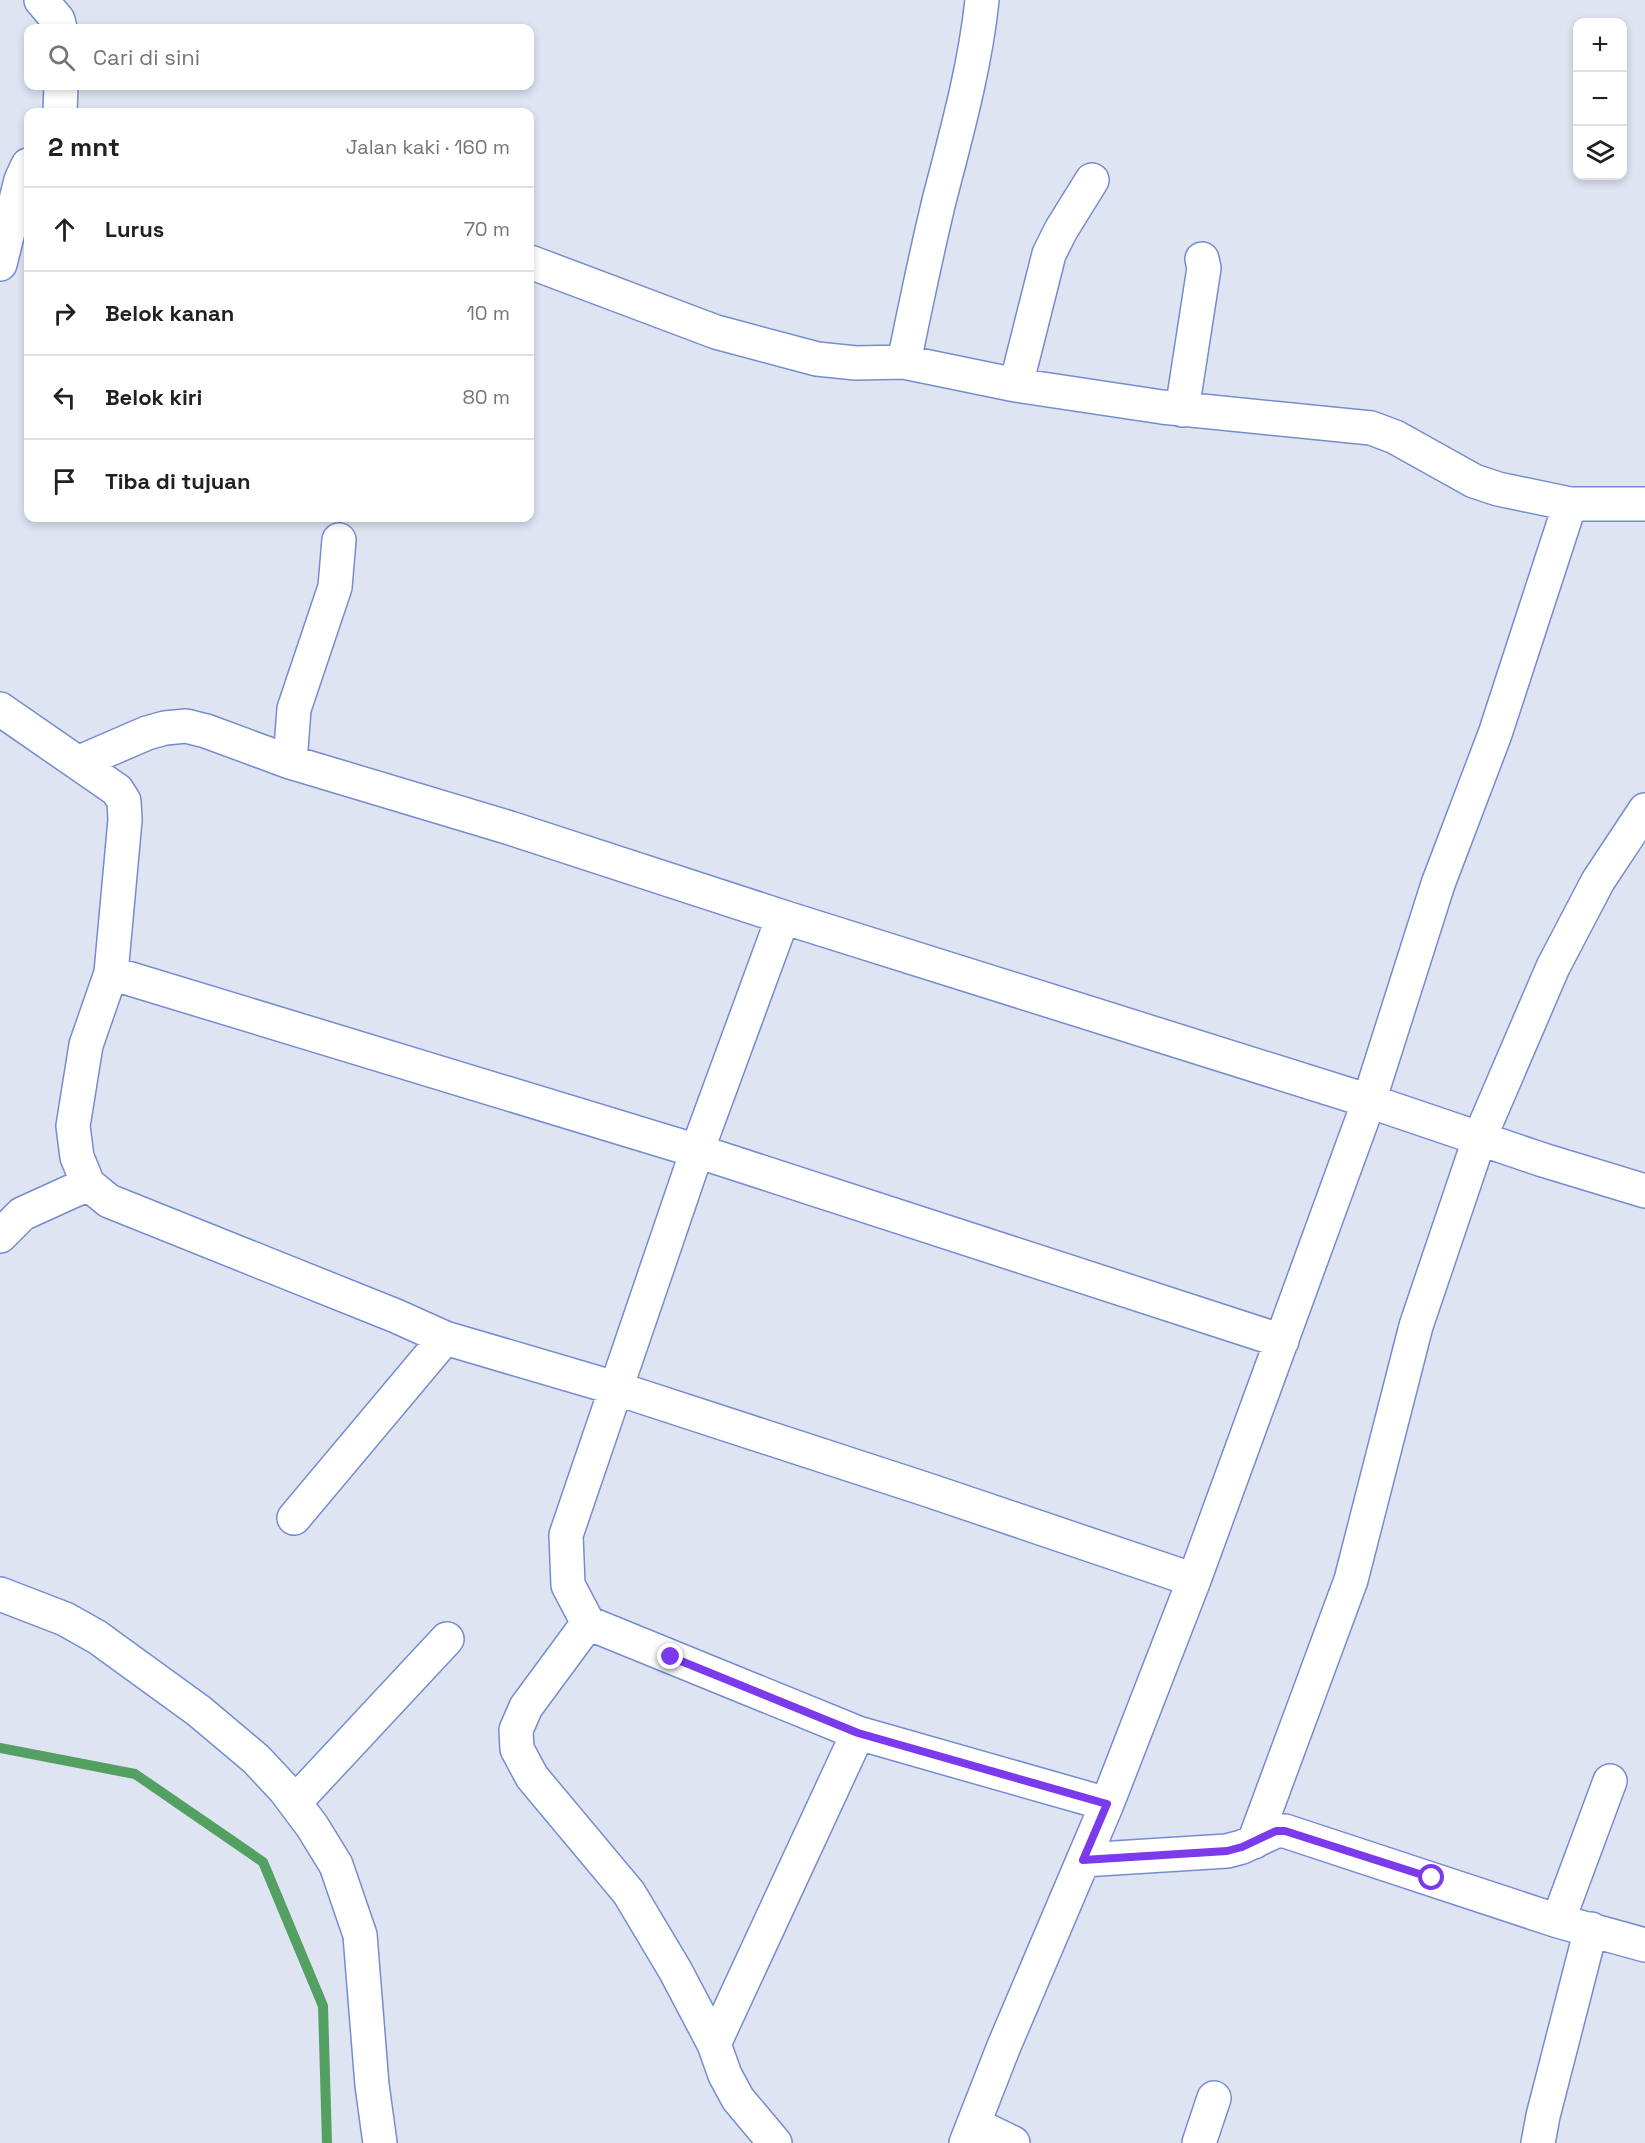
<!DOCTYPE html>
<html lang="id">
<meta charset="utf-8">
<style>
body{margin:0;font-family:"Space Grotesk",sans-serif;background:#f2f2f2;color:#202124}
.controls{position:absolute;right:18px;top:18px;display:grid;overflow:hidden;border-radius:12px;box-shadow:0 3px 9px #0003}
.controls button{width:54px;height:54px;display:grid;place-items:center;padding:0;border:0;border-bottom:2px solid #e0e0e0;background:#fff;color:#202124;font:30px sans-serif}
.stop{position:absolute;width:18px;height:18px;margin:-14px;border:4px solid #7c3aed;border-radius:50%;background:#fff}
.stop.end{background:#7c3aed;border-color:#fff;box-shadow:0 2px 6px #0008}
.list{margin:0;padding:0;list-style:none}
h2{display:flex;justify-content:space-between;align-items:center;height:78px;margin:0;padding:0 24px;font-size:26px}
h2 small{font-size:20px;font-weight:400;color:#757577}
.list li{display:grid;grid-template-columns:39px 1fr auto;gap:18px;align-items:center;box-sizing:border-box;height:84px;padding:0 24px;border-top:2px solid #e0e0e0}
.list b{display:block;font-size:22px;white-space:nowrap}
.list em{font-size:20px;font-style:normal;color:#757577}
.icon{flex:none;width:33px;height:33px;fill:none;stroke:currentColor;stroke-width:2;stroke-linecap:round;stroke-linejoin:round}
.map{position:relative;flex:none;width:1645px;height:2143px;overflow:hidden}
.search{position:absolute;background:#fff;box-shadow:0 3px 9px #0003;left:24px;top:24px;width:510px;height:66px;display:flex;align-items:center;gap:15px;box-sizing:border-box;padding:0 21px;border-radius:12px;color:#757577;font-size:22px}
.panel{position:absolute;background:#fff;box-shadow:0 3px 9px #0003;left:24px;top:108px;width:510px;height:414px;border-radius:12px}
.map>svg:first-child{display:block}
</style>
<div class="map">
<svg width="1645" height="2143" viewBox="0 0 1645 2143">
<rect width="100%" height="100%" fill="#dee4f2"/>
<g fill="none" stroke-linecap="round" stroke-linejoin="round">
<path stroke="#54a063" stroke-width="10" d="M0,1748l135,26 128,88 60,144 4,137"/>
<defs>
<path id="minor" d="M41,0l17,20 2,8
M60,112l1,-26
M530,262l186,70 101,27 39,4 48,-1 112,23 146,22 209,21 24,9 79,44 24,8 72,15h75
M0,264l21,-84 7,-15
M904,362c11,-54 22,-107 35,-161 17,-66 36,-133 43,-201
M1016,385l33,-131 12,-24 31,-50
M1182,410l22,-142 -2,-9
M0,709l117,81 7,11 1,19 -14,153 -25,72 -13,81 4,31 11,27 21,17 287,115 49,22 170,50 313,102 266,90
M80,762l67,-29 18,-5 21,-2 20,5 84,31 220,66 273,89 586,184 174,59 102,31
M290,762l4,-53 41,-122 4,-47
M111,973l586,178 585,190
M0,1236l22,-22 66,-30
M294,1518l151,-180
M0,1594l65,25 32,18 102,74 57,48 29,31 27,36 24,39 24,70 12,150 8,58
M588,1623l270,110 249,71
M295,1802l152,-163
M1254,1842l97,-262 65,-254 64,-189 73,-170 45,-86 47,-71
M1083,1860l144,-9 15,-4 34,-16h9l273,90 87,24
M1558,1921l52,-140
M714,2044l144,-311
M974,2124l39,19
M775,2143l-37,-44 -13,-24 -11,-31 -39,-74 -46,-77 -97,-116 -15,-28 -1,-19 10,-23 62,-84 -20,-38 -2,-50 131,-384 86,-234
M966,2143l38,-97 103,-242 87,-224 175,-479 69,-217 57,-150 75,-230
M1199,2143l15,-45
M1538,2143l5,-27 48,-187"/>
</defs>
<use href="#minor" stroke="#758dd0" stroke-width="36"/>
<use href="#minor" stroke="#fff" stroke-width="33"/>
</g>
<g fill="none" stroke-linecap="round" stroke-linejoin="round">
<path stroke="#7c3aed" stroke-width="8" d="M671,1657l187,76 249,71 -24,56 144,-9 15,-4 34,-16h9l147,47"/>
</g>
</svg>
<div class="controls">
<button>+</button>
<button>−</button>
<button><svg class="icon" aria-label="layers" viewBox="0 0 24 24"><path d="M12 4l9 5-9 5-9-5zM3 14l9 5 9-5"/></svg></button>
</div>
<div class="stop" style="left:1432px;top:1878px"></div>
<div class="stop end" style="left:671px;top:1657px"></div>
<div class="search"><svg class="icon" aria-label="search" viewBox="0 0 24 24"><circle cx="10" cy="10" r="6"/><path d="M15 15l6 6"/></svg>Cari di sini</div>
<section class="panel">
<h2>2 mnt<small>Jalan kaki · 160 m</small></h2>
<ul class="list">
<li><svg class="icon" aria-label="ahead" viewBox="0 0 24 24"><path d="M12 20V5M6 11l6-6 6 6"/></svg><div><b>Lurus</b></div><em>70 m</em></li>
<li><svg class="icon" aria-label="right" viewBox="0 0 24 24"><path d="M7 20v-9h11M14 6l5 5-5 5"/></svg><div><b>Belok kanan</b></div><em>10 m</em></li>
<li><svg class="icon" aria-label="left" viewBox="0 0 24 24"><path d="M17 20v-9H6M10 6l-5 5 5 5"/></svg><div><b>Belok kiri</b></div><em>80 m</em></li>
<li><svg class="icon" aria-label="arrive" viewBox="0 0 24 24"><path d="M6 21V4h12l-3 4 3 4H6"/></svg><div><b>Tiba di tujuan</b></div></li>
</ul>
</section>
</div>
